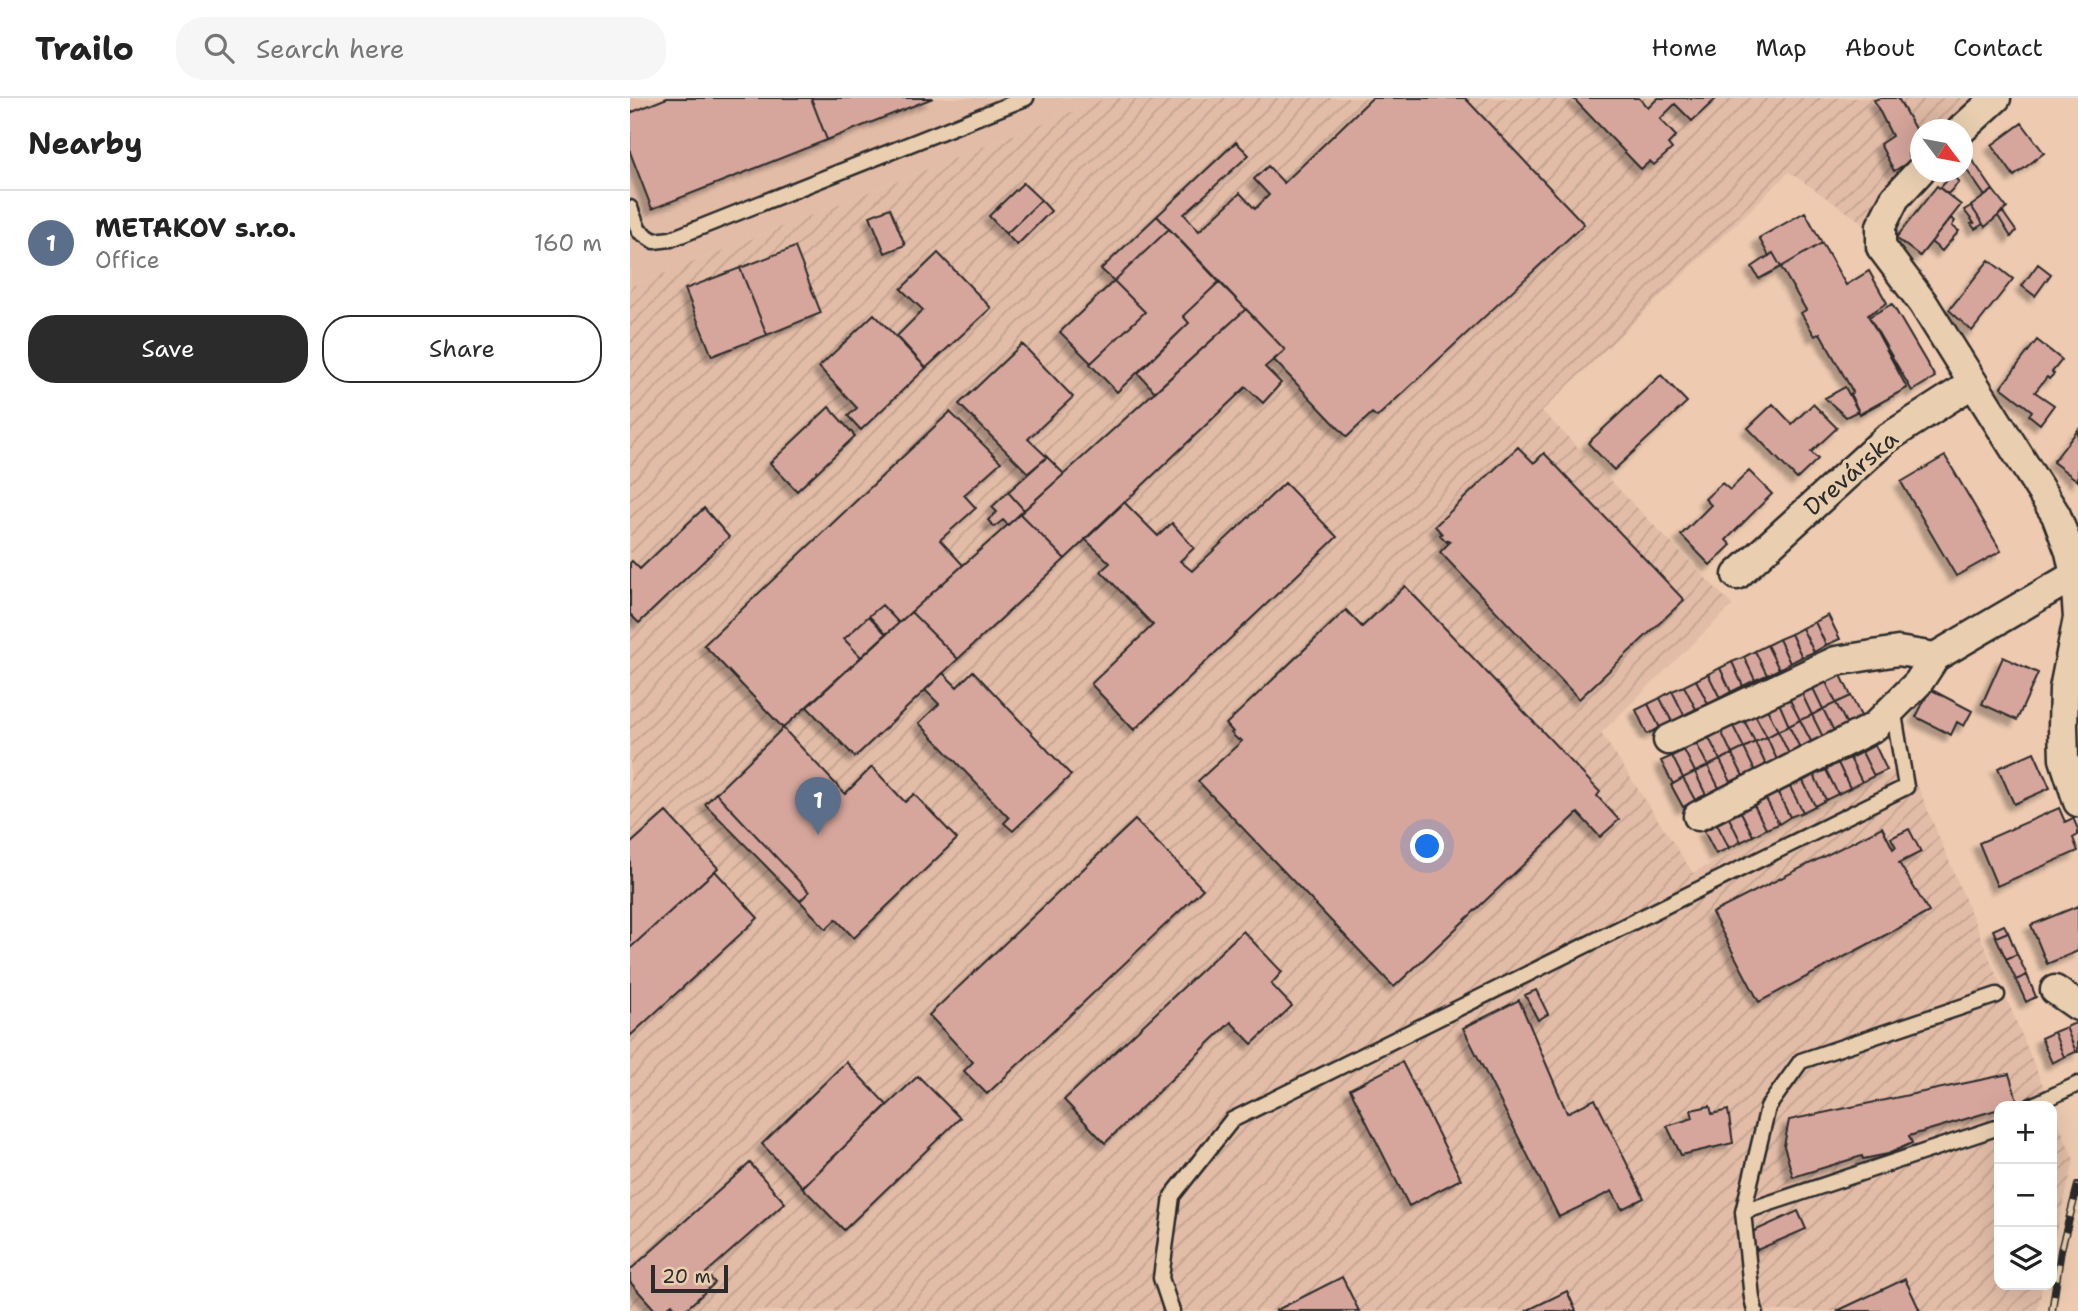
<!DOCTYPE html>
<meta charset="utf-8">
<style>
body{margin:0;font-family:"Shantell Sans",sans-serif;background:#f6f6f6;color:#222}
.controls{position:absolute;right:21px;bottom:21px;display:grid;overflow:hidden;border-radius:14px;box-shadow:0 7px 28px #0002}
.controls button{width:63px;height:63px;display:grid;place-items:center;padding:0;border:0;border-bottom:2px solid #e0e0e0;background:#fff;color:#222;font:35px sans-serif}
.compass{position:absolute;left:1280px;top:21px;width:63px;height:63px;border-radius:50%;background:#fff;box-shadow:0 7px 28px #0002;rotate:122deg}
.scale{position:absolute;left:21px;bottom:18px;width:77px;box-sizing:border-box;padding-left:7px;border:4px solid #2b2b2b;border-top:0;font-size:19px;line-height:24px;white-space:nowrap;color:#2b2b2b;-webkit-text-stroke:5px #e9cfb0;paint-order:stroke}
.you{position:absolute;left:798px;top:749px;width:24px;height:24px;margin:-18px;border:5px solid #fff;border-radius:50%;background:#1a73e8;box-shadow:0 0 0 10px #1a73e833}
.badge{display:grid;place-items:center;width:46px;height:46px;border-radius:50%;background:#2b2b2b;color:#fff;font-size:23px;font-weight:700}
.pin{position:absolute;translate:-50% -58px;filter:drop-shadow(0 2px 4px #0008)}
.pin::after{content:'';position:absolute;top:37px;width:24px;height:21px;background:inherit;clip-path:polygon(0 0,100% 0,50% 100%)}
.list{margin:0;padding:0;list-style:none}
h2{display:flex;justify-content:space-between;align-items:center;height:91px;margin:0;padding:0 28px;font-size:30px}
h2 small{font-size:23px;font-weight:400;color:#767676}
.list li{display:grid;grid-template-columns:46px 1fr auto;gap:21px;align-items:center;box-sizing:border-box;height:105px;padding:0 28px;border-top:2px solid #e0e0e0}
.list b{display:block;font-size:26px;white-space:nowrap}
.list p{margin:0;font-size:23px;white-space:nowrap;color:#767676}
.list em{font-size:23px;font-style:normal;color:#767676}
.actions{display:flex;gap:14px;padding:21px 28px}
.actions a{flex:1;padding:16px 0;border:2px solid #2b2b2b;border-radius:28px;text-align:center;font-size:24px;color:#2b2b2b}
.actions .main{background:#2b2b2b;color:#fff}
.icon{flex:none;width:38px;height:38px;fill:none;stroke:currentColor;stroke-width:2;stroke-linecap:round;stroke-linejoin:round}
.map{position:relative;flex:none;width:1448px;height:1213px;overflow:hidden}
header{display:flex;align-items:center;gap:42px;box-sizing:border-box;height:98px;padding:0 35px;background:#fff;border-bottom:2px solid #e0e0e0}
header strong{font-size:33px}
nav{display:flex;gap:38px;margin-inline-start:auto;font-size:24px}
.search{width:490px;height:63px;background:#f6f6f6;display:flex;align-items:center;gap:18px;box-sizing:border-box;padding:0 24px;border-radius:28px;color:#767676;font-size:26px}
main{display:flex}
aside{flex:1;background:#fff}
.map>svg:first-child{display:block}
</style>
<header>
<strong>Trailo</strong>
<div class="search"><svg class="icon" aria-label="search" viewBox="0 0 24 24"><circle cx="10" cy="10" r="6"/><path d="M15 15l6 6"/></svg>Search here</div>
<nav><a>Home</a><a>Map</a><a>About</a><a>Contact</a></nav>
</header>
<main>
<aside>
<h2>Nearby<small></small></h2>
<ul class="list">
<li><span class="badge" style="background:#5c6f8a">1</span><div><b>METAKOV s.r.o.</b><p>Office</p></div><em>160 m</em></li>
</ul>
<div class="actions"><a class="main">Save</a><a>Share</a></div>
</aside>
<div class="map">
<svg width="1448" height="1213" viewBox="0 0 1448 1213">
<defs>
<pattern id="industrial-furrows" width="10" height="10" patternUnits="userSpaceOnUse" patternTransform="scale(1.75)"><rect width="10" height="10" fill="#e2bca7"/><path d="M-1 1l2-2M0 10L10 0M9 11l2-2" fill="none" stroke="#c2a290"/></pattern>
<filter id="shadow"><feDropShadow dx="-6" dy="6" stdDeviation="2" flood-color="#0004"/></filter>
</defs>
<rect width="100%" height="100%" fill="#edcab0"/>
<filter id="ink" filterUnits="userSpaceOnUse"><feTurbulence type="fractalNoise" baseFrequency=".0143" numOctaves="2"/><feDisplacementMap in="SourceGraphic" scale="14" xChannelSelector="R" yChannelSelector="G"/><feConvolveMatrix kernelMatrix="1 2 1 2 8 2 1 2 1" color-interpolation-filters="sRGB"/></filter>
<g filter="url(#ink)">
<path fill="#e2bca7" d="M0,0h476l-476,189z"/>
<path fill="url(#industrial-furrows)" d="M476,0h887l-32,31 -41,1v38l-57,55 -74,-51 -247,239 190,194 -131,128 92,140 215,-110 166,397 -22,90v-144h-53v179h44l-6,26h-1407v-1024z"/>
<path fill="#d6a69c" stroke="#2b2b2b" stroke-width="2" filter="url(#shadow)" d="M37,0h144l16,42 -175,69 -22,-57v-39z
M181,0h122l-106,42z
M742,0h93l119,126 -207,193 -5,-4 -25,24 -73,-77 11,-10 -128,-134 79,-74 13,13 -65,59 15,17 41,-38 15,16 14,-14 -15,-16 14,-13 16,17z
M943,0h66l9,10 10,-10h59l-25,23 -17,-17 -15,15 16,17 -8,8 4,5 -18,16 -4,-4 -9,8z
M1250,0h18l22,40v9l-12,7 4,6 -18,11 -14,-27 12,-8 -18,-36z
M1392,25l22,30 -30,23 -22,-31z
M1339,57l24,35 -8,6 -23,-33v-3z
M1322,77l7,7 -11,12 -8,-6z
M393,85l18,17 -35,34 -17,-18z
M1307,88l24,19 -41,51 -24,-18z
M1363,92l14,18 -22,19 -14,-21z
M411,102l10,11 -34,34 -11,-11z
M1341,108l12,18 -8,5 -4,-5 3,-1 -10,-13z
M260,110l15,37 -20,8 -15,-37z
M1372,113l14,20 -5,6 -13,-21z
M1175,114l17,31 -41,24 -8,-14 -4,3 -10,-18z
M527,118l12,13 -55,52 -13,-12z
M1321,120l4,3 -3,5 7,5 -17,20 -11,-9z
M539,131l50,53 -36,34 6,7 -72,69 -27,-28 55,-52 -31,-31z
M1192,145l24,42 23,-14 18,32 -19,12 39,73 -47,26 -10,-20 3,-2 -33,-59 -5,3 -14,-23 5,-3 -25,-43z
M165,149l26,66 -54,22 -27,-67z
M308,155l53,55 -65,60 -29,-32 26,-26 -22,-21z
M1143,155l8,14 -22,12 -7,-12z
M1359,162l24,19 -41,52 -23,-21z
M1408,166l13,10 -16,22 -13,-10z
M110,170l27,67 -55,21 -27,-67z
M484,183l31,31 -54,51 -31,-31z
M589,184l27,27 -91,83 -17,-19 51,-50 -6,-7z
M1262,206l43,73 -23,14 -43,-74z
M616,211l39,41 -20,17 16,16 -18,20 -17,-16 -181,172 -45,-45z
M244,216l52,54 -65,62 -13,-14 9,-8 -38,-41z
M1407,242l25,20 -10,12 2,2 -5,5 -2,-2 -12,15 19,13 -14,19 -11,-9 3,-4 -31,-24z
M392,246l51,53 -45,42 19,18 -19,16 -69,-69z
M1031,277l26,27 -73,68 -26,-27z
M1215,289l13,24 -12,6 -21,-19z
M1143,306l19,20 21,-20 24,24 -26,24 7,7 -21,20 -49,-51z
M199,309l26,29 -58,55 -27,-28z
M320,314l51,50 -37,33 12,13 -36,32 23,25 -64,58 -17,-18 -13,11 -25,23 17,18 -78,71 -79,-83z
M1448,332v51l-25,-19z
M888,349l16,16 10,-10 140,147 -105,99 -139,-147 10,-10 -2,-2 -1,2 -7,-7 2,-1 -7,-8z
M1315,358l56,95 -45,25 -55,-94z
M417,359l17,17 -40,36 -16,-18z
M1119,373l23,23 -46,46 5,5 -21,20 -29,-30 30,-30 -6,-6 17,-16 8,7z
M655,385l52,54 -203,193 -43,-46 62,-59 -52,-54 9,-8 -25,-24 39,-37 34,34 14,-13 22,25 -14,13 12,10z
M378,394l16,18 -16,15 -5,-5 -9,7 -6,-7 9,-8 -5,-5z
M74,410l25,29 -90,86 -9,-9v-51l2,-2 8,8z
M390,416l45,45 -107,100 -47,-47z
M775,488l195,206 -3,4 22,24 -19,17 -22,-24 -184,174 -196,-206 44,-40 -2,-2 -2,1 -7,-7 2,-1 -7,-8 120,-114 16,17z
M252,507l17,18 -13,11 -17,-18z
M281,514l47,47 -103,98 -48,-50z
M1198,517l12,24 -14,6 -11,-23z
M239,518l17,18 -25,23 -17,-18z
M1185,524l11,23 -12,7 -12,-24z
M1172,530l12,24 -12,5 -11,-23z
M1161,536l11,23 -12,6 -11,-24z
M1149,541l11,24 -11,6 -12,-24z
M1137,547l12,24 -12,6 -12,-24z
M1125,553l12,24 -12,5 -11,-23z
M1114,559l11,23 -12,6 -11,-24z
M1373,559l35,16 -21,47 -35,-16z
M1102,564l11,24 -12,6 -11,-24z
M1090,570l11,24 -11,6 -12,-24z
M343,573l98,104 -58,56 -9,-8 5,-5 -90,-95 20,-19 -14,-14 18,-17 14,14z
M1210,575l11,23 -15,7 -11,-23z
M1078,576l12,24 -12,6 -12,-24z
M1066,582l12,24 -12,5 -12,-23z
M1195,582l11,23 -13,6 -11,-23z
M1054,588l12,23 -12,6 -12,-24z
M1182,588l11,23 -11,6 -11,-23z
M1300,591l42,22 -8,15 -7,-4 -6,13 -35,-18z
M1042,593l12,24 -12,7 -12,-24z
M1171,594l11,23 -12,5 -11,-22z
M1221,598l11,22 -15,7 -11,-22z
M1030,600l12,24 -12,6 -12,-24z
M1159,600l11,22 -11,6 -10,-23z
M1149,605l10,23 -11,5 -11,-22z
M1206,605l11,22 -13,6 -11,-22z
M1018,606l12,24 -13,6 -11,-24z
M1137,611l11,22 -11,6 -12,-22z
M1193,611l11,22 -11,6 -11,-22z
M1125,617l12,22 -12,5 -11,-22z
M1182,617l11,22 -11,6 -12,-23z
M1114,622l11,22 -11,6 -11,-22z
M1170,622l12,23 -12,5 -11,-22z
M1103,628l11,22 -12,6 -11,-23z
M1159,628l11,22 -11,6 -11,-23z
M153,630l62,66 27,-27 33,35 9,-8 43,45 -103,99 -18,-19 -10,10 -26,-28 9,-9 -93,-99z
M1091,633l11,23 -12,6 -11,-22z
M1148,633l11,23 -12,6 -10,-23z
M1137,639l10,23 -11,5 -11,-23z
M1079,640l11,22 -12,6 -12,-23z
M1125,644l11,23 -11,6 -11,-23z
M1066,645l12,23 -13,6 -11,-22z
M1245,647l12,25 -13,6 -12,-24z
M1114,650l11,23 -12,5 -11,-22z
M1054,652l11,22 -12,6 -11,-22z
M1232,654l12,24 -12,6 -12,-24z
M1404,654l16,36 -36,16 -16,-36z
M1102,656l11,22 -12,6 -11,-22z
M1042,658l11,22 -10,6 -12,-23z
M1220,660l12,24 -12,6 -12,-25z
M1090,662l11,22 -12,6 -11,-22z
M1208,665l12,25 -12,6 -12,-24z
M1078,668l11,22 -13,7 -11,-23z
M1196,672l12,24 -12,6 -12,-25z
M1065,674l11,23 -11,5 -12,-22z
M1184,677l12,25 -11,6 -12,-25z
M1053,680l12,22 -12,7 -12,-22z
M1173,683l12,25 -12,6 -13,-25z
M1160,689l13,25 -13,5 -12,-24z
M86,695l93,99 -9,9 -95,-97z
M1148,695l12,24 -11,7 -13,-25z
M1136,701l13,25 -13,5 -12,-24z
M1124,707l12,24 -13,7 -12,-24z
M1429,710l6,14 8,-4 5,11v6l-5,3 5,13 -81,35 -18,-43z
M36,714l52,56 -88,80v-104z
M1111,714l12,24 -12,6 -12,-24z
M1099,720l12,24 -12,6 -12,-24z
M505,722l68,69 -216,205 -23,-23 9,-9 -44,-47z
M1087,726l12,24 -13,6 -12,-23z
M1252,729l11,22 3,-2 -5,-9 18,-9 12,23 -22,11 30,49 -170,90 -47,-89z
M85,773l43,47 -128,118v-88z
M1448,808v45l-31,13 -16,-39z
M1374,827l4,7 -12,5 -3,-7z
M613,833l39,41 -11,12 21,22 -40,38 -21,-22 -126,121 -41,-43z
M1378,834l9,22 -11,5 -10,-22z
M1387,856l10,21 -11,5 -10,-21z
M1397,877l9,22 -10,5 -10,-22z
M906,892l12,24 -10,6 -13,-25z
M889,902l48,113 28,-14 49,99 -22,11 -10,-18 -53,26 -96,-189z
M1448,924v30h-2l-10,-25z
M1436,929l10,25 -12,5 -10,-25z
M1424,934l10,25 -12,6 -11,-25z
M216,964l41,43 -84,82 -41,-43z
M772,964l59,117 -52,27 -59,-117z
M1379,976l9,29 -19,3v3l-90,27 3,7 -24,11 -25,5 -1,-3 -69,21 -9,-31 5,-26z
M288,978l42,42 -116,112 -42,-43z
M1080,1008l2,8 16,-4 5,33 -52,12 -14,-29 26,-8 -2,-8z
M120,1065l35,40 -79,70 9,10 -31,28h-6l-6,-7 -9,7h-7l-26,-29v-12z
M1168,1113l8,18 -49,21 -7,-17z
M712,1179l17,34h-84z
M1275,1181l15,32h-83z
M937,1193l9,20h-50z"/>
<g fill="none" stroke-linecap="round" stroke-linejoin="round">
<defs>
<path id="lane" d="M0,110l9,23 15,10 17,-2 355,-141
M1401,1008l47,-22
M1113,1114l256,-85
M542,1213l-11,-33 11,-82 60,-76 674,-333 -13,-79
M1125,1213l-3,-13 -9,-86 25,-105 33,-46 196,-66"/>
<path id="street" d="M1331,32l35,-32
M1290,73l-25,27 -14,28v21l42,56 133,212 14,37 5,23 3,43 -14,71 -1,37 1,33 14,43
M1107,477l149,-136 87,-56
M1038,642l168,-79 62,-10 37,6
M1068,718l176,-89 44,-44 17,-26 140,-82
M1425,892l23,16"/>
</defs>
<use href="#lane" stroke="#2b2b2b" stroke-width="19"/>
<use href="#street" stroke="#2b2b2b" stroke-width="33"/>
<use href="#lane" stroke="#e9cfb0" stroke-width="14"/>
<use href="#street" stroke="#e9cfb0" stroke-width="28"/>
<defs>
<path id="rail" d="M1422,1213l9,-61 17,-65"/>
</defs>
<use href="#rail" stroke="#2b2b2b" stroke-width="8"/>
<use href="#rail" stroke="#e9cfb0" stroke-width="5" stroke-dasharray="16" stroke-linecap="butt"/>
</g>
</g>
<g text-anchor="middle" stroke-width="7" stroke-linejoin="round" paint-order="stroke">
<g font-size="24" fill="#2b2b2b" stroke="#e9cfb0">
<text transform="translate(1221 375) rotate(-41)" y="8">Drevárska</text>
</g>
</g>
</svg>
<div class="controls">
<button>+</button>
<button>−</button>
<button><svg class="icon" aria-label="layers" viewBox="0 0 24 24"><path d="M12 4l9 5-9 5-9-5zM3 14l9 5 9-5"/></svg></button>
</div>
<svg class="compass" viewBox="-18 -18 36 36"><path d="M0-13l5 13h-10z" fill="#e53935"/><path d="M0 13l5-13h-10z" fill="#767676"/></svg>
<div class="scale">20 m</div>
<div class="you"></div>
<div class="pin badge" style="left:188px;top:737px;background:#5c6f8a">1</div>
</div>
</main>
